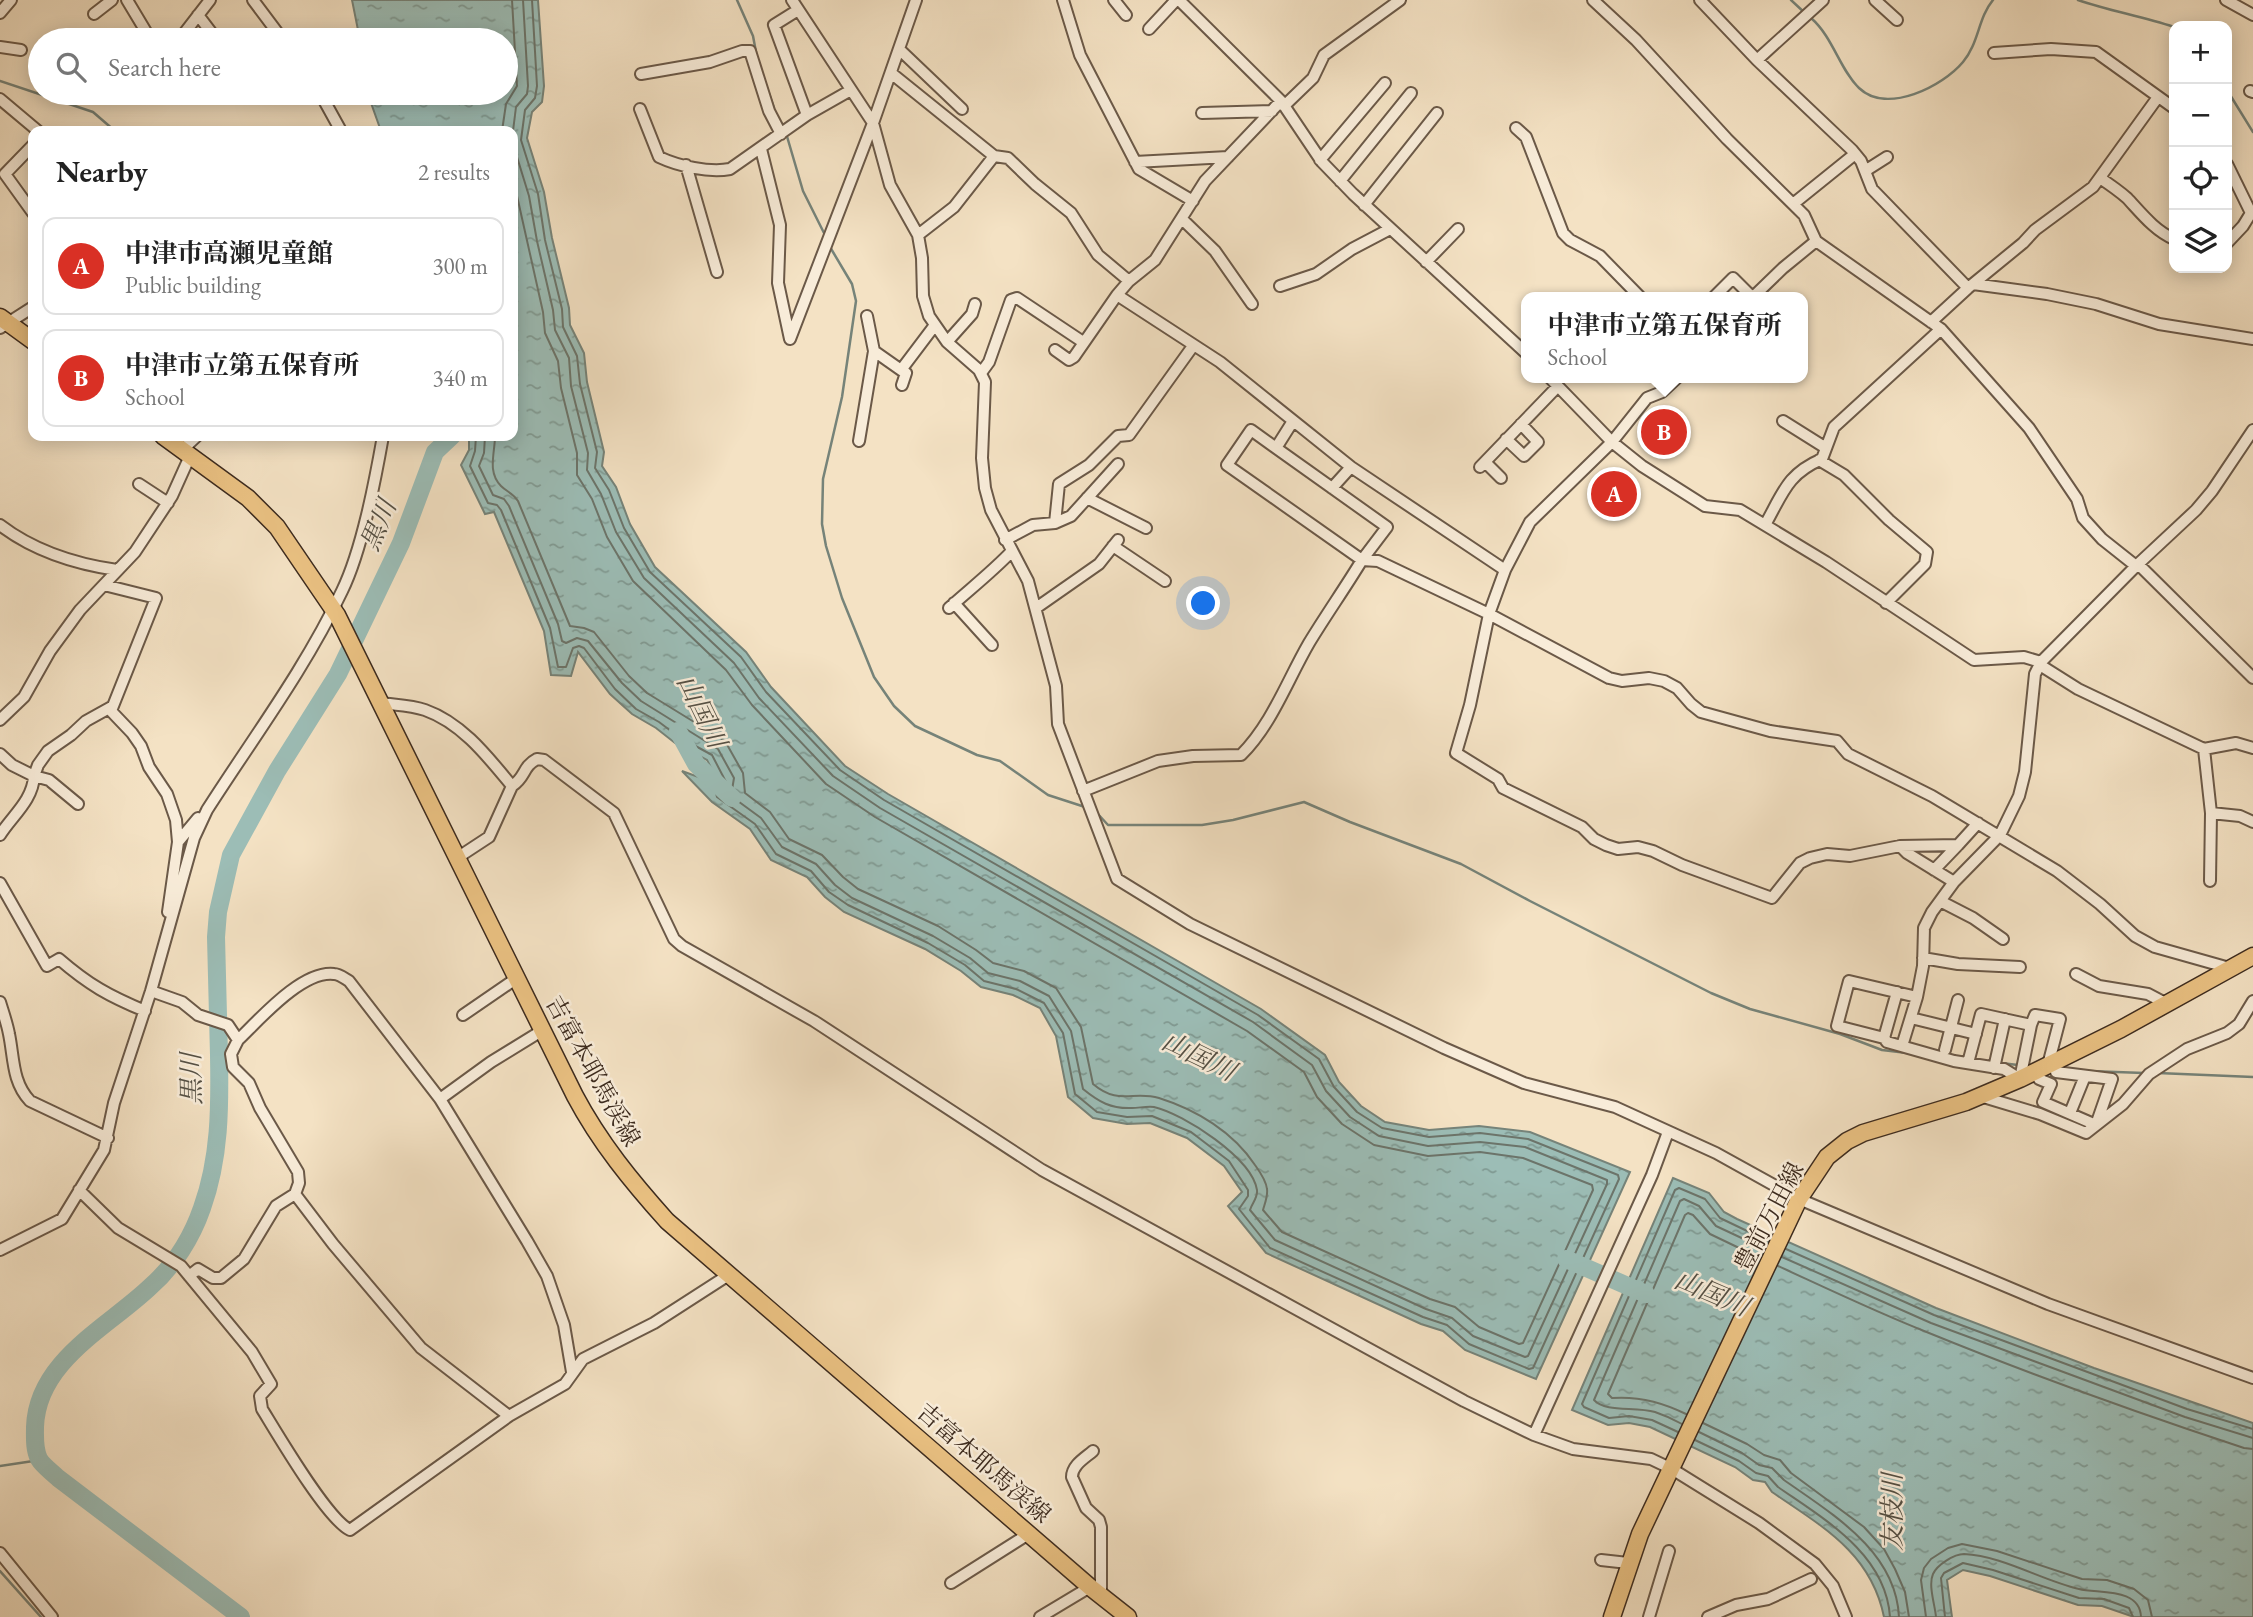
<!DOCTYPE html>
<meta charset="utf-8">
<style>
body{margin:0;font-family:"EB Garamond","Noto Serif JP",serif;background:#f2f2f2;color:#222}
.controls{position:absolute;right:21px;top:21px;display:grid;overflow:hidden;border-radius:14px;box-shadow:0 4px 18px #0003}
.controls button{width:63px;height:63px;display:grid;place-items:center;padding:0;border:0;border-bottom:2px solid #e0e0e0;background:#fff;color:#222;font:35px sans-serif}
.you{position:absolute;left:1204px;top:604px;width:24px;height:24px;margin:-18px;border:5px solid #fff;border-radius:50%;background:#1a73e8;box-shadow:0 0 0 10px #1a73e833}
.badge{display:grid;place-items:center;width:46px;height:46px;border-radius:50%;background:#d93025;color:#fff;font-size:23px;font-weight:700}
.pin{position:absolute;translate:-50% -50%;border:4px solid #fff;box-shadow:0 2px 7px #0006}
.popup{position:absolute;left:1521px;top:292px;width:287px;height:91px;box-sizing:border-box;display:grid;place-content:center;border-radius:14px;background:#fff;filter:drop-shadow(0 2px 5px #0005);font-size:23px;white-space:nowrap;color:#767676}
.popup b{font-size:26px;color:#222}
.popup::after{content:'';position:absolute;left:50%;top:100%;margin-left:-14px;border:14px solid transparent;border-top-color:#fff}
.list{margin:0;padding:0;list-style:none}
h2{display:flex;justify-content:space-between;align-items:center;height:91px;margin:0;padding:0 28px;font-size:30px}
h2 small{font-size:23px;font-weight:400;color:#767676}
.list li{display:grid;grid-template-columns:46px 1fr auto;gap:21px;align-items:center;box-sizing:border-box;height:98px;margin:0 14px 14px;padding:0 14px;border:2px solid #e0e0e0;border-radius:14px}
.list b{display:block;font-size:26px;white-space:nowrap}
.list p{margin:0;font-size:23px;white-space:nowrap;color:#767676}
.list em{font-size:23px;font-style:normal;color:#767676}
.icon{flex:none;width:38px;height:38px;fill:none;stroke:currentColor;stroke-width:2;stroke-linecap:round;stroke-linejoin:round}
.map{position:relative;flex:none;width:2253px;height:1617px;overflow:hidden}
.search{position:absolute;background:#fff;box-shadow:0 4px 18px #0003;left:28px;top:28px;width:490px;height:77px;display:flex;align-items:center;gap:18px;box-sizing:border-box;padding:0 24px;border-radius:38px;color:#767676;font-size:26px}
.panel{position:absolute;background:#fff;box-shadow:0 4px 18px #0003;left:28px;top:126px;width:490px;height:315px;border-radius:14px}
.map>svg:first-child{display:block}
</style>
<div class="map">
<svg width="2253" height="1617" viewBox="0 0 2253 1617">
<defs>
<pattern id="water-ripples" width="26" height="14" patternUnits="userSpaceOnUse" patternTransform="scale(1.75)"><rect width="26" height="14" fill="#9cbdb6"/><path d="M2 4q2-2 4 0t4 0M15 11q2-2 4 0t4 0" fill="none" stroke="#809a93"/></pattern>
</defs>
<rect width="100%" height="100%" fill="#f4e2c4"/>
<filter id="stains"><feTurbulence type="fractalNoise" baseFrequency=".00286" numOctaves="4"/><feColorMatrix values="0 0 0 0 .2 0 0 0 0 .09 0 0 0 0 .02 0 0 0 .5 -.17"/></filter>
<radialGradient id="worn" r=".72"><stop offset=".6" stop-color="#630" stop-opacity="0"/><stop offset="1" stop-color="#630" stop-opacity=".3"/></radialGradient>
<path fill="url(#water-ripples)" stroke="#768379" stroke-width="2" d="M352,0h186l6,86 -2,16 -10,10 -5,26 17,54 8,46 17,70 1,17 14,28 3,29 17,70 -2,14 14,21 14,37 25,43 91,85 25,35 74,79 43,28 373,215 64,46 14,27 22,24 24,16 44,8 50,-4 51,6 100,40 -94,207 -71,-29 -22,-19 -22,-7 -155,-71 -38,-47 14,-14 -18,-26 -37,-28 -37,-15 -23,1 -34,-6 -25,-21 -12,-61 -16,-28 -27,-13 -32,-8 -20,-16 -36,-22 -81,-37 -19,-15 -18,-20 -36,-17 -21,-31 -38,-27 -30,-31 38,14 -13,-25 -32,-17 -19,-15 -24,-14 -22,-20 -32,-42 -7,24 -20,-1 -7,-44 -50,-119 -9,2 -24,-49 8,-15v-14h44v-305h-132l-10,-28 -12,-7 -1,-3h148v-53h-146z
M1673,1178l36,15 15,19 13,7 199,89 158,60 159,55v194h-119l-32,-11 -24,-1 -88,-29 -27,-6 -16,10 5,37h-68c-13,-64 -61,-90 -112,-125l-7,-10 -12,-2 -18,-13 -85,-40 -21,-4 -21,2 -36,-15z"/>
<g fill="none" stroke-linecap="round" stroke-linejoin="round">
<path stroke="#6c746a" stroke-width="2" d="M502,131l4,-27 11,-18 -5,-86
M513,131l3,-24 11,-13 1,-8 -5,-86
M476,436l-1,15 -5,15 18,37 9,2 4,5 49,118 8,39h8l7,-19 6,-2 5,2 31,41 21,20 23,13 20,15 33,18 14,27 -2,6 -8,5 1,4 38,27 21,30 35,17 18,21 19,13 80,38 37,22 19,16 32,8 28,14 19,30 12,61 22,18 30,5 25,-1 39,16 38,29 19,29v6l-9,13 31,39 153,69 24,8 22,19 60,25 4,-1 86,-189 -1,-4 -90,-36 -48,-6 -51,4 -47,-9 -25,-16 -23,-25 -15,-28 -61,-44 -374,-215 -44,-30 -74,-78 -25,-35 -91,-85 -26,-44 -15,-38 -14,-22 2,-16 -17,-68 -3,-28 -14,-29 -1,-18 -17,-69 -7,-46 -17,-54 4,-30 10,-12 2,-12 -5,-86
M485,436l-1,17 -5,13 14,29 11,4 5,7 49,118 4,17 4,2 11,-5 11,3 34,42 19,18 77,48 16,29 -3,18 30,22 21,29 34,17 19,21 17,13 81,38 37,22 18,15 32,8 29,15 22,35 12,58c16,13 28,20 49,19 7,0 15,-2 22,-1 30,7 98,51 103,83 1,8 -5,13 -7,20l25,30 151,69 26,9 21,18 52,21 3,-1 79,-172v-4l-82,-33 -45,-5 -52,4 -49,-10 -29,-19 -24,-26 -14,-26 -59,-43 -373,-214 -47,-32 -74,-78 -25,-35 -90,-85 -28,-46 -15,-38 -14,-24 1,-17 -17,-67 -2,-28 -14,-28 -2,-20 -16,-69 -8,-45 -16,-52
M495,436c0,17 -8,36 6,50 6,6 12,7 17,15l52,125 14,2 10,4 35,44 18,17 78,48 18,32 2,20 25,19 19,27 33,16 21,22 15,12 80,37 38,24 17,13 31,8 32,17 25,39 12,57c26,22 40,6 66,14 38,12 74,34 96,67 5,7 11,15 12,24 1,7 -2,14 -4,21l19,22 148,67 25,8 24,20 40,17 4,-1 70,-153 -1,-5 -69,-27 -43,-6 -52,4 -54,-11 -32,-21 -25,-27 -13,-25 -57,-41 -372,-214 -49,-33 -74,-79 -26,-35 -93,-89 -26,-44 -15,-38 -15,-24v-22l-16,-65 -3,-27 -13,-28 -2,-21 -30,-134
M1786,1249l148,66 253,94 66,20
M1782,1257l149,66 254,94 68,21
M1778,1266c50,23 100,47 151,67 103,42 209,80 315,115l9,1
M1686,1414c-24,-12 -47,-18 -74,-16l-4,-4 77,-179 3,-2 5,2 17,19 50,24
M1703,1423l44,21 17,11 16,5 11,13 73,54 20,22 11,20 10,23 4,25
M1682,1424c-9,-5 -18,-9 -27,-12 -20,-6 -49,1 -61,-12l86,-199 4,-2 15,7 17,20 49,23
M1678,1432l-26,-12 -23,-4 -20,2 -25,-11 -2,-3 93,-214 4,-2 26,11 15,19 48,23
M1699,1432l43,21 17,12 13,3 12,12c48,34 112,71 115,137
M1695,1440l44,21 17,12 12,3 10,11c46,32 108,67 112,130
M1926,1617l-5,-37 3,-12 7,-9 17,-11 14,-4 35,7 85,28 25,1 27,9 14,11 4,17
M1936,1617c-1,-12 -8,-32 -3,-43 4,-9 21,-20 31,-20 39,2 77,26 115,35 19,5 61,-2 62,28
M1945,1617l-4,-39 3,-5 19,-10 30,7 86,28 25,1 25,9 4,9"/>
<path stroke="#768379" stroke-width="2.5" d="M737,0l16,36 3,16
M1791,0l15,14
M2078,0c32,11 63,16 96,27
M1811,18c22,19 29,52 48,70 28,27 84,-2 104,-26 16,-19 15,-44 30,-62
M0,81l93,31 22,19
M766,85l8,23
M2227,90l26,42
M786,133l17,58 23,46
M830,247l22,37 4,17 -14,96 -19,82 -1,45 4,22 16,52 32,79 20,29 21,20 62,29 23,6 48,34 37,12
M351,436l1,2
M1097,813l11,12h94l31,-5 71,-18 46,20 111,42 69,37 181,92 39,16 90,25 42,16 25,3
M2001,1063l17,2
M2088,1071l56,2
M2158,1073l95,4
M0,1466l40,-6
M0,1571l41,46"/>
<path stroke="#9cbdb6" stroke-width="18" d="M678,731l18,33 36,34
M1566,1259l80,35
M241,1617l-183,-139c-6,-6 -15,-12 -19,-19 -5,-10 -4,-22 -4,-32 2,-66 73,-100 115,-140 24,-21 42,-50 52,-79 18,-50 18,-101 17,-153 -1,-39 -2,-78 -3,-118l2,-25 13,-57 46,-84 61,-97 63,-131 34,-91 17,-16"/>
<defs>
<path id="minor" d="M127,0l24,40
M253,0l30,40
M792,0l81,123 17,62 28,50 4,23 1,38 6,20 18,26 32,28 6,12 -3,76 3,30 6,22 37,71 28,105 2,38 59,155 73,45 254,124 80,35 91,24 101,46 83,46 249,105 205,74
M1063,0l17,55 59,114 54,32
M1114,0l12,15
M1179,0l102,101 41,61 31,32 173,159
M1593,0l43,40 91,99 77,76 12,26 125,88 88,99 48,71 6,19 19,21 34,27
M1700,0l57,60 95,90 9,11 11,28 96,99
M1875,0l22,20
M2226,0l27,15
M798,10l-24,15 33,90
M0,13l11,-13
M94,14l18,-14
M198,15l19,25
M1149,29l27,-29
M179,40l31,-40
M0,47l21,3
M899,49l63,60
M1994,53l57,-4 45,3 78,56
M1757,60l66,-60
M891,73l103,83 -40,51 -36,28
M641,74l69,-12 32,-11h8l19,60 12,23
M2250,91l3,1
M320,93l21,38
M0,99l38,32
M1281,101l-76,80 -50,79 -26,21 -12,14 103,67 131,105 154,103
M1284,106l29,-28 11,-23 76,-55
M640,109l19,48c19,9 50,16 71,12l77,-54 44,-25
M1202,113l70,-2
M1516,128l10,9 37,96 7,7 30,16 40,41
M33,145l-28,29 28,39
M761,149l19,76 -2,58 12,56 83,-216 43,-123
M994,156l14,2 27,26 36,29 27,42 31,26
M1320,160l65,-77
M1135,162l93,-5
M2227,164l24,49 -8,13 -16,17
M686,165l31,107
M1865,171l22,-14
M2100,178c9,6 19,13 27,20 14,15 28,33 47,41
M1340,181l71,-88
M1793,204l62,-50
M1364,205l73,-92
M1182,219l33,32 37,53
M1426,262l32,-33
M1973,284l74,10 49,10 63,20 94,15
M1280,286l36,-12 36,-25 38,-20
M1714,297l19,-19 19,19
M1753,297l30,-29 33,-27
M867,316l7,35
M1931,322l37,-34 55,-45 12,-13 58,-43 65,-90
M0,328l33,-21
M947,342l25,-28 3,-10
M1055,350l14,10 5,-3 43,-62
M901,370l5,3 -4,12
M981,373l8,-11 22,-62 6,-2 66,44
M1550,378l62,64 30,24 63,40 35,4 86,52 148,98 50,-3 17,5
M1677,378l-15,14 -15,6 -35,44 -82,80 -25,48 -16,44 -19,91 -14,48 42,26 5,9 79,39 12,12 12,6 12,4 20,-2 15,4 29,14 90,33 28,-35 10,-5 17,-4 23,2 50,-10 58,-1 20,-22
M1783,421l43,27
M1506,439l18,17 14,-14 -17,-18
M859,441l15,-90 27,19 34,-45
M1276,448l111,79 -25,33 -135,-95 24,-35 25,18 17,-27
M182,450l15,-14
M1819,460l25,15 45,45 38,32 -2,12 -39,39
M1485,462l16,16
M1480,467l78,-81
M139,484l29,19
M1332,488l19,-21
M1087,498l59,30
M1055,523l16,-7 47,-52
M0,525c34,26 75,39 117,45
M1765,525c18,-32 22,-51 57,-66l12,-32 107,-98
M1005,540l28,-15 22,-2 4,-39 30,-19 29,-29 11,-1 64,-89
M1113,546l52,35
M2138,564l115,114
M104,585l52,13 -45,113 21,22 9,13 8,21 18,27 9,26 2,22 -10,70
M954,603l38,42
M949,608c21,-19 43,-36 63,-57
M1036,608l63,-44 19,-24
M2040,665l38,24 126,60 32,-6 17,5
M381,703c14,2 30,2 44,7 37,13 63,47 87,76l-23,51 -32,21
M0,720l24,-23 26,-46 30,-41 55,-58 37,-56 18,-40
M2204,749l7,64 -1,68
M0,754l12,11 22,11c-1,24 -22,40 -34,59
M512,786c14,-9 10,-19 25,-27l7,1 70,53 60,126 8,7 132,75 228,149 422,231 70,34 39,14 78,10 21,10 87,54 56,41 18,22 13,31
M1083,791l75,-30 35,-5 48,-1c31,-31 46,-74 68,-112 17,-28 36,-55 53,-83l16,1 111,53 120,64 13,3 27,-3 15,3 13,7 14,16 10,8 69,19 67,10 11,13 84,42 125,75 43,33 35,32 20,11 78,22
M78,804l-29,-24 -15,-4 4,-11 10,-14 23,-16 15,-14 27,-15
M2211,813l29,3 13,6
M178,842l20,-24 4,1
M1900,846l7,7 47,29
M1934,870l24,-25
M0,883l47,83 12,-7c30,26 50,37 86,52
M1940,901l33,17 30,21
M1923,958l35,6 62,3
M2076,974l23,12 49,8 19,10
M151,991l31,11 16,13 30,10 10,15 -7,14 2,13 16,16 11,25 38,64 1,11 -4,11 38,50 88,104 88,68
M1917,997l-68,-16 -12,45 47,12 3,4 67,19 50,8 16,10 11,-54
M0,1002c3,10 7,21 9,32 5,24 3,48 21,67l78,37
M463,1015l54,-37
M1911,1018l65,16
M1884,1038l13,-46
M238,1040c21,-20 64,-70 96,-66 5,0 10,4 15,7l91,118 87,142 20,35 17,49 8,47
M1902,1046l15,-49 6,-31 1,-38 8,-16 22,-30 46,-47 19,-39 6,-24 10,-98 6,-12 95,-96 60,-56 16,-19 41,-61
M1945,1050l13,-50
M1968,1063l13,-49 50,11 4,-10 25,4 -12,46
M1994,1068l11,-49
M2035,1072l4,7 12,5 -8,18 53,23 16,-46 -56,-7
M1980,1096l60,18 46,19 37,-29 26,-30 38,-25 40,-16 12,-9 14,-23
M440,1099l51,-37 52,-32
M2070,1113l15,-37
M79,1190l39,38 63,38 71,86 19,32 -11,12 2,13c16,26 65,110 88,121l159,-114 56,-32 18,-25 71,-36 76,-49
M0,1250l62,-31 42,-69 10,-47 37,-112 43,-153 13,-28c46,-72 98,-141 135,-219 20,-41 33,-110 41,-155
M189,1276l9,-7 15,9h8l23,-19 32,-53 19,-12
M1534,1435l118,-260 16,-43
M1093,1451c-8,7 -21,14 -21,26l14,31 13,12 2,7v68
M0,1553l52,64
M1601,1560l27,3
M951,1583l79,-50
M1040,1617l50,-30
M1649,1617l20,-66
M1708,1617l28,-12 32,-6 43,-20"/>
<path id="primary" d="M0,317l33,24
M163,436l85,62 29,29 60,88 238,481c25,47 57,86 92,125l423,366 38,30
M1612,1617l28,-83 159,-335 28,-42 20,-16 16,-8 103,-31 54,-23 101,-50 132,-73"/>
</defs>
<use href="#minor" stroke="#6b5948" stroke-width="14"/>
<use href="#primary" stroke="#3d2b1e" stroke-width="19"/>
<use href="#minor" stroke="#f8ecd9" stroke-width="10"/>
<use href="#primary" stroke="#eac182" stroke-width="16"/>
</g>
<g text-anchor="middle" stroke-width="5" stroke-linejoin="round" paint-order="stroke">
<g font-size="24" fill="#3d2b1e" stroke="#f8ecd9">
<text transform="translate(593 1071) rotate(61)" y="8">吉富本耶馬渓線</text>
<text transform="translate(1769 1217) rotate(-62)" y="8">豊前万田線</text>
<text transform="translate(984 1463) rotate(41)" y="8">吉富本耶馬渓線</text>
</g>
<g font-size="26" font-style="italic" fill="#555044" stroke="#f8ecd9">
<text transform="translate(378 525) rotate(-67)" y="9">黒川</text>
<text transform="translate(702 711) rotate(64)" y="9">山国川</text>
<text transform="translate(1199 1056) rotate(26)" y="9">山国川</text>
<text transform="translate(191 1079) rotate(-91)" y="9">黒川</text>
<text transform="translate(1712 1293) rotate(23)" y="9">山国川</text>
<text transform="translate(1892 1512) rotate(-90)" y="9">友枝川</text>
</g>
</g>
<rect width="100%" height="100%" filter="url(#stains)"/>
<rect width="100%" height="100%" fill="url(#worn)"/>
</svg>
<div class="controls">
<button>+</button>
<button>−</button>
<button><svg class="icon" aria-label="locate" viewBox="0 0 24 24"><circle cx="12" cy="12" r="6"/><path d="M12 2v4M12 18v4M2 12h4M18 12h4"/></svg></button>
<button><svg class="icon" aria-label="layers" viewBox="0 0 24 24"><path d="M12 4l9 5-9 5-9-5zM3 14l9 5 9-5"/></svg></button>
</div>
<div class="you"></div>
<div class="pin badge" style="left:1614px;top:494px">A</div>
<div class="pin badge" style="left:1664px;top:432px">B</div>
<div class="popup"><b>中津市立第五保育所</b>School</div>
<div class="search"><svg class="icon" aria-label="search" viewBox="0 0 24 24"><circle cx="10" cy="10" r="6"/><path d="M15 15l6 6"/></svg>Search here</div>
<section class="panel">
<h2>Nearby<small>2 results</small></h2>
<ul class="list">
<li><span class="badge">A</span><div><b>中津市高瀬児童館</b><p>Public building</p></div><em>300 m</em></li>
<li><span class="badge">B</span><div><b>中津市立第五保育所</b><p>School</p></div><em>340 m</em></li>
</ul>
</section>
</div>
